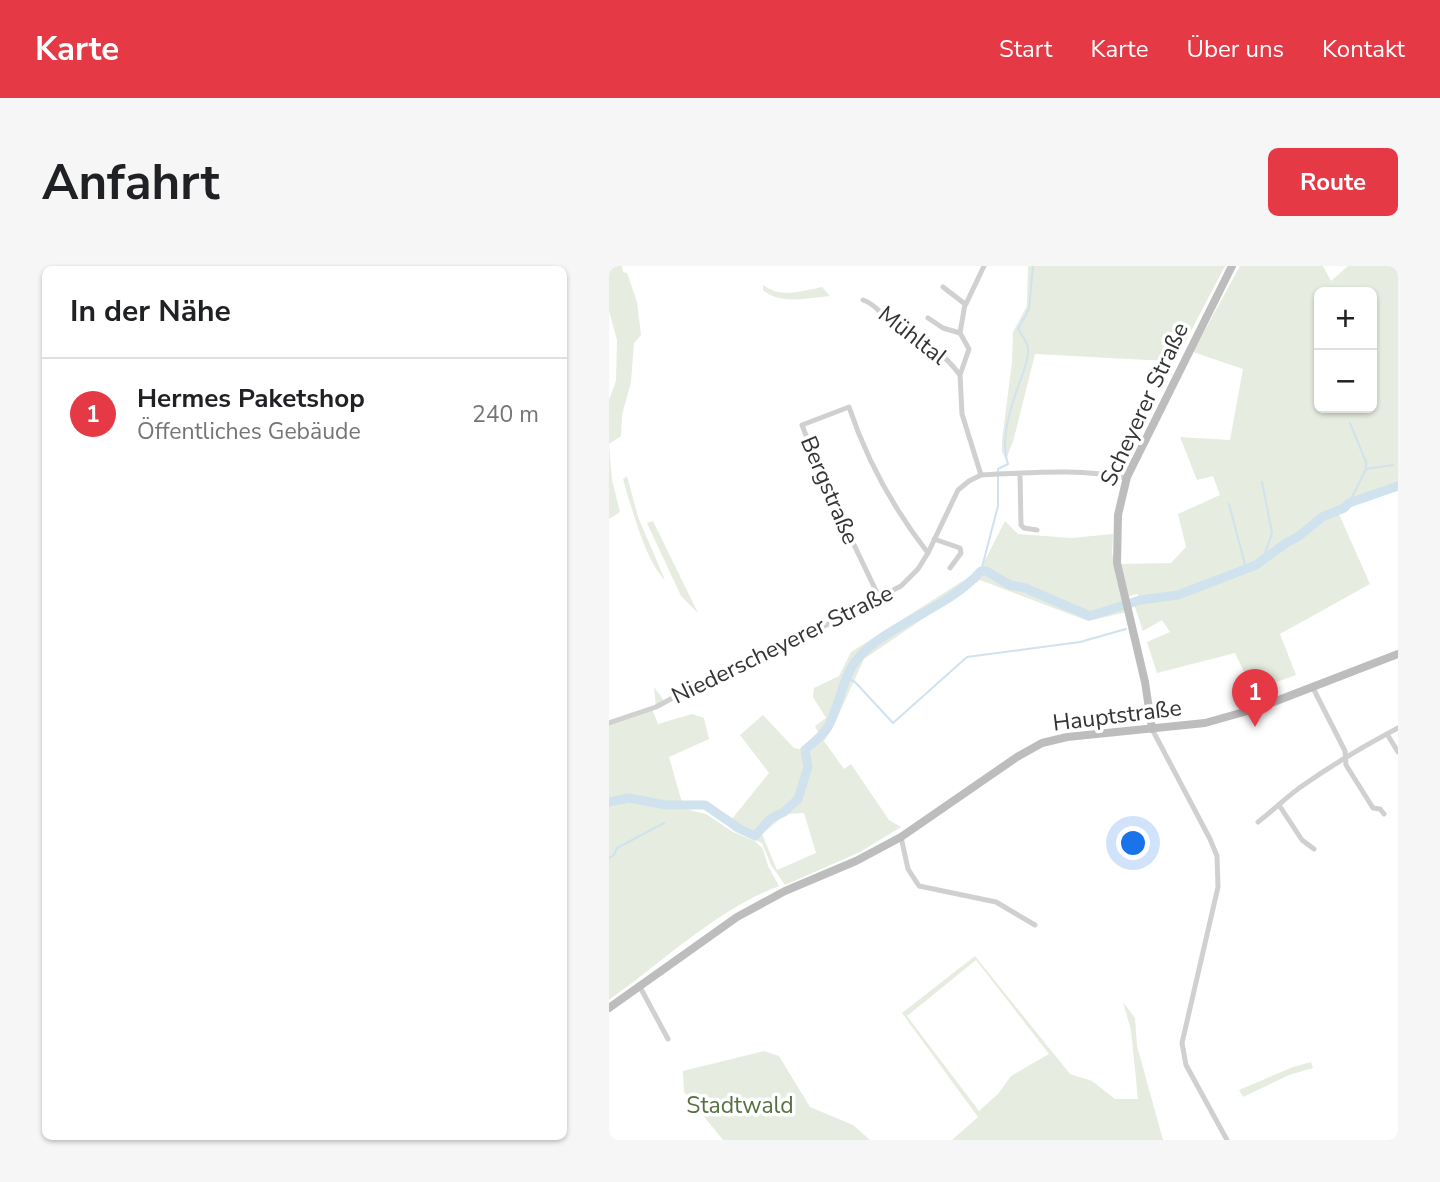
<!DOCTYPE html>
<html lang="de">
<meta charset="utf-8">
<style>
body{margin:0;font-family:"Nunito Sans",sans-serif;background:#f6f6f6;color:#202124}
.controls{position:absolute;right:21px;top:21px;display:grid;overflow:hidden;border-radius:10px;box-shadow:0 2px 5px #0004}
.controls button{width:63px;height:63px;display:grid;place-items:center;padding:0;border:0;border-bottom:2px solid #e0e0e0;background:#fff;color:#202124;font:35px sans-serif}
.you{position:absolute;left:525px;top:578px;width:24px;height:24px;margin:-18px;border:5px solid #fff;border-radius:50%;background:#1a73e8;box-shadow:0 0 0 10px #1a73e833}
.badge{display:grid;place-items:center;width:46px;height:46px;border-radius:50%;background:#e63946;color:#fff;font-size:23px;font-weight:700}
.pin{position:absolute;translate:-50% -58px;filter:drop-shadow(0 2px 4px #0008)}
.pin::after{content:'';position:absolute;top:37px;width:24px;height:21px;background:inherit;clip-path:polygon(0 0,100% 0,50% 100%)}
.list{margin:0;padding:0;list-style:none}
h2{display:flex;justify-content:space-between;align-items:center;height:91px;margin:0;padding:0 28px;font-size:30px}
h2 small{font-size:23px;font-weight:400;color:#757577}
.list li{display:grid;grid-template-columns:46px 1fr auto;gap:21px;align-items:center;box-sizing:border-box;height:112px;padding:0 28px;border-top:2px solid #e0e0e0}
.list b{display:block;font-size:26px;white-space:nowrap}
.list p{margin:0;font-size:23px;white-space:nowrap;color:#757577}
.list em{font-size:23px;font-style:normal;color:#757577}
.map{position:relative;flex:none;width:789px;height:874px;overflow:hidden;border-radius:10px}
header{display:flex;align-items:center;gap:42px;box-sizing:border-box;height:98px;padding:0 35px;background:#e63946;color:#fff}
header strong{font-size:33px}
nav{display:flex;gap:38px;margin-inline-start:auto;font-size:24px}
.intro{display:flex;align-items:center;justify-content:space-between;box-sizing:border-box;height:168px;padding:0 42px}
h1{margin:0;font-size:49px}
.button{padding:18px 32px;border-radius:10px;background:#e63946;color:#fff;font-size:24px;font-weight:700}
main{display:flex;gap:42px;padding:0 42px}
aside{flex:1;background:#fff;border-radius:10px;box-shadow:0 2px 5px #0004}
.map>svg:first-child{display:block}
</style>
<header>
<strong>Karte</strong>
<nav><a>Start</a><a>Karte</a><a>Über uns</a><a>Kontakt</a></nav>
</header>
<div class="intro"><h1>Anfahrt</h1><a class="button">Route</a></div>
<main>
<aside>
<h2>In der Nähe<small></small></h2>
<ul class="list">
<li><span class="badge">1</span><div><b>Hermes Paketshop</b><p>Öffentliches Gebäude</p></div><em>240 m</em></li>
</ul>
</aside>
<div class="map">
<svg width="789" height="874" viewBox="0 0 789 874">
<rect width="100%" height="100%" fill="#fff"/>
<path fill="#e6ecdf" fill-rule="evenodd" d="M0,0h13l1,6 4,1 10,29 4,33 -7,8 -3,39 -9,33 -1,21 -12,8 3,36 8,32 -11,7v-119l7,-19 1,-41 -8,-29z
M419,0h197l-43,82 -6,-2 -9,15 -132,-7 -21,84 -8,22 -4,-8v-12l10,-78 1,-30 14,-26z
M631,0h83l8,15 17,-15h50v217l-76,34 -23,19 -43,29 -20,3 -59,24 -37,5 -3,-3 -8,2 -8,-32 50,-1 15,-16 -8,-33 42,-19 -7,-19 -16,4 -17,-43 50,3 13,-71 -50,-17zM710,26h53v116h-53z
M154,19c19,14 37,6 59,2l8,9c-21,2 -50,9 -67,-6z
M18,210l11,41 27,63c-19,-18 -34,-74 -42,-101z
M729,246l32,72 -90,50 16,41 -30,11 -9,-12 -11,2 -11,-23 -78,20 -10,-31 23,-10 -8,-12 -19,11 -9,-27 41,-6 74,-28 51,-32 22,-19z
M44,255l45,92 -17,-17 -34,-73z
M396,255l13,13 53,4 42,-4 -1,19 15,59 -39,9 -108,-41 -116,79 -31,68 -9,14 20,28 7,-5 38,56 12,7 -41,25 -75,33 -14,-20 -9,-22 -28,-12 -7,-6 42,-52 -29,-38 23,-20 31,33 12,2 14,-14 -5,-10 11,-8 -13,-21 1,-9 25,-12 12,-24 129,-82zM195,547l12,40 -39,17 -15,-36 24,-20z
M45,421l11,15 -13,6v1l6,15 34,-10 12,4 5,21 -40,18 12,42 8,11 17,4 27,18 22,9 8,8 5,17 11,20c-63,24 -115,75 -170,114v-277l47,-16z
M366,690l95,118 22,7 23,18h23l-7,-69 -8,-28 12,16 2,28 26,94h-211l26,-23 -76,-104zM367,694l73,94 -38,22 -13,18 -19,17 -72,-95z
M155,785l15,5 31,51 43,18 17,15h-147l-39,-48 -1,-21z
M702,796l2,6 -24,7 -46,22 -4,-7 54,-23z"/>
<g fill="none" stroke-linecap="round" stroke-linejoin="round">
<path stroke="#cfe2ee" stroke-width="2" d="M757,203l27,-4
M653,216l10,51 -9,26
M740,237l17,-34v-7l-16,-39
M620,238l17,64
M372,305l17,-65v-37l10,-5c-8,-24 2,-54 10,-77 4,-11 11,-26 10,-38 0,-7 -7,-14 -10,-20l11,-20 4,-43
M238,412l8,4 38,41 74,-66 113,-15 46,-13
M0,592l5,-3 3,-7 47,-25"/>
<path stroke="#cfe2ee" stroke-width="9" d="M0,536l20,-4 37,7h39l35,24 15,7 15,-17 14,-7 14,-13 10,-32 -3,-17c8,-7 17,-14 23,-23 12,-22 14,-50 30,-69 31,-35 90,-49 123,-87h5l24,14 15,3 65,28 50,-16 38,-5 78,-30 30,-22 13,-7 23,-19 22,-9 5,-5 49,-17"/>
<path stroke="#d0d0d0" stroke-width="5" d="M334,21l22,17 -5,29
M254,34c12,4 17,13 27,20 29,19 48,26 70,55
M357,38l18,-38
M319,52l15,10 17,5 9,16 -9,26 2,39 19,61
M411,208l1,51 3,3 13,2
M325,273l26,9 1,5 -11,15
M271,333l-57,-119 -21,-55 47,-18c18,54 44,101 79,146
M704,422l32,63 1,14 27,43 7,1 4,5
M0,457l47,-16 68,-37 87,-37 90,-47 17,-17 10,-16 30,-63 11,-9 12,-6c48,-2 99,-7 145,3
M543,463l58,110 7,17 1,31 -36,156 4,22 41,75
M778,468l11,18
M670,539l23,35 12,9
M649,556c16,-12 30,-27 47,-38 30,-21 61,-39 93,-56
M292,571l7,32 11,17 77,16 39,23
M31,721l28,52"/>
<path stroke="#bdbdbd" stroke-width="8" d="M543,463l-7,-47 -28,-119 1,-48 9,-38 105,-211
M0,742l128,-91 48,-26 71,-30 45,-24 116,-80 25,-14 25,-6 138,-14 53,-15 140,-54"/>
</g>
<g text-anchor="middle" stroke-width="7" stroke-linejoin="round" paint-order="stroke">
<g font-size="23" fill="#333" stroke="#fff">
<text transform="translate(304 69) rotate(38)" y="8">Mühltal</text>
<text transform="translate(535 138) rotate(-65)" y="8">Scheyerer Straße</text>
<text transform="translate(221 224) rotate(67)" y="8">Bergstraße</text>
<text transform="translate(173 378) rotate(-26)" y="8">Niederscheyerer Straße</text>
<text transform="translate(508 449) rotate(-7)" y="8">Hauptstraße</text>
</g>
<g font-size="23" fill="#56703f" stroke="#fff">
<text x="131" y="847">Stadtwald</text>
</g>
</g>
</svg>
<div class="controls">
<button>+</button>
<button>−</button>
</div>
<div class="you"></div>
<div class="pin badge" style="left:646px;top:461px">1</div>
</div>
</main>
